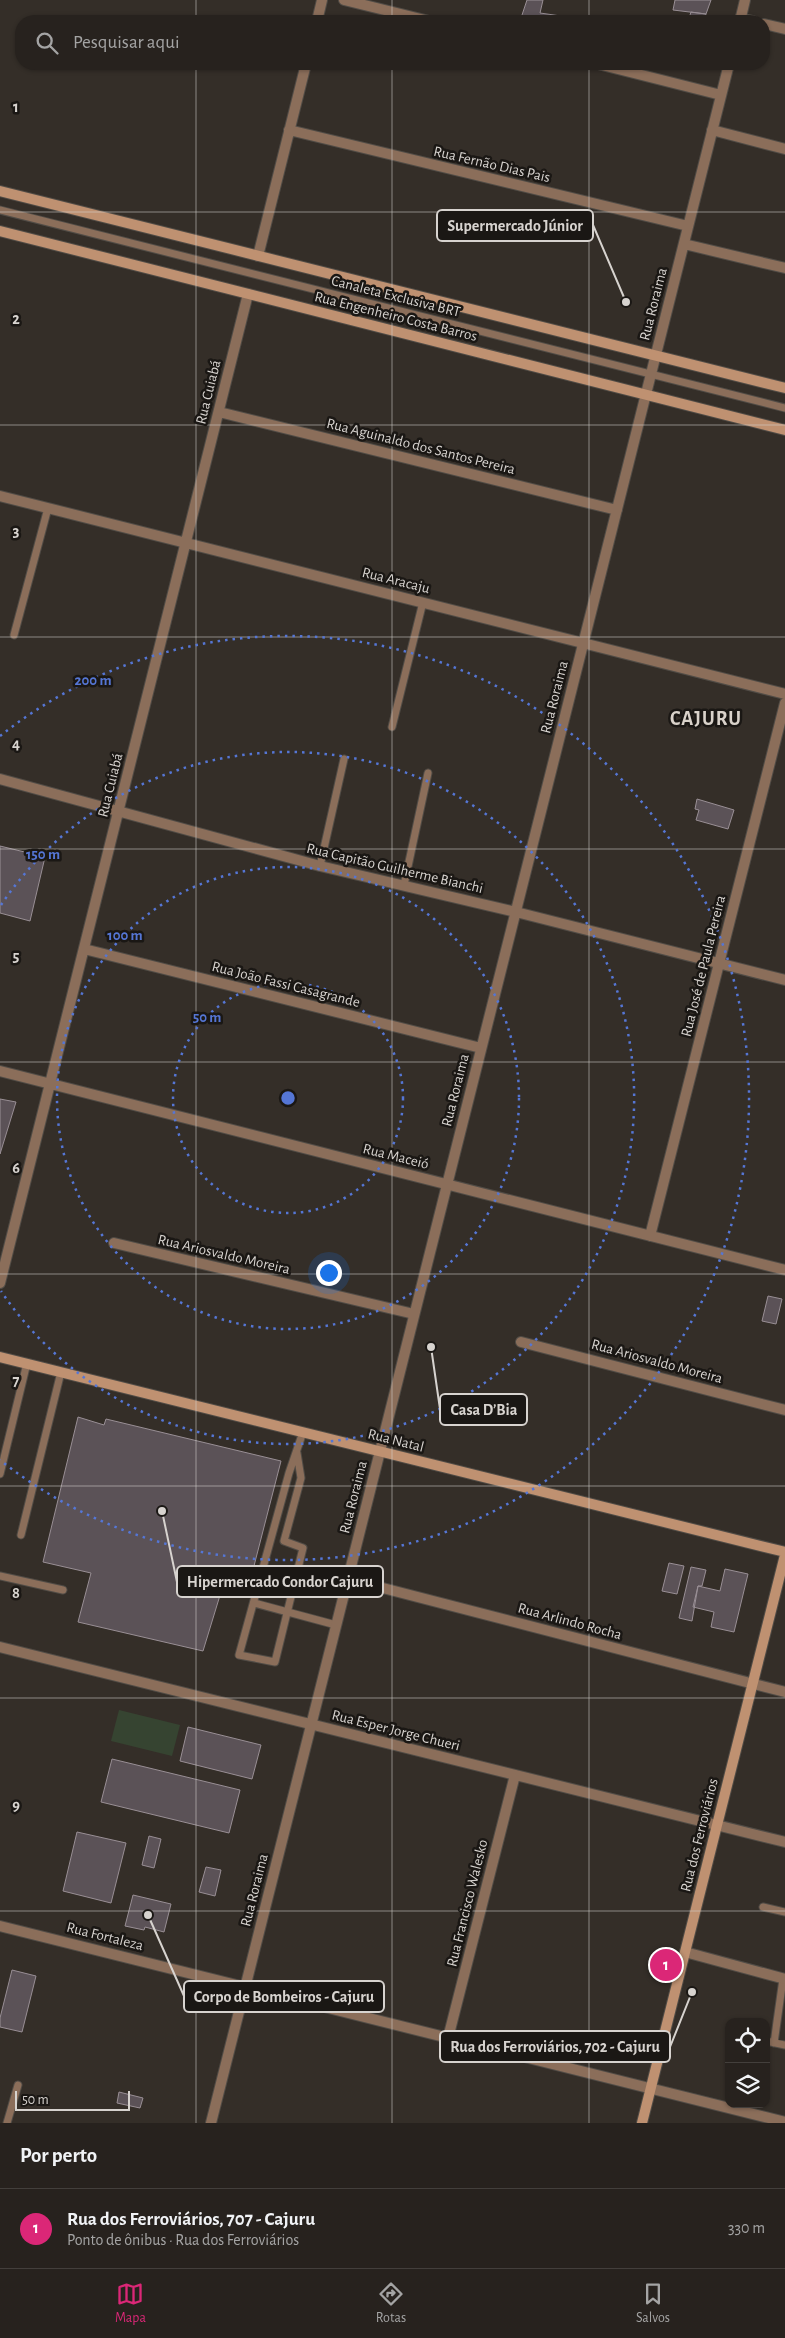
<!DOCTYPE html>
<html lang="pt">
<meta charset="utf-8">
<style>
body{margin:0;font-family:"Alegreya Sans",sans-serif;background:#2f2a27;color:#f1f3f6}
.controls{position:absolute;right:15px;bottom:15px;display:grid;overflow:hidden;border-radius:10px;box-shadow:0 1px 4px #0004}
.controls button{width:45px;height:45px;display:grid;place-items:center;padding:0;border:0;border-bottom:1px solid #433f3c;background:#27221e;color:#f1f3f6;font:25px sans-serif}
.scale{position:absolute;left:15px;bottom:12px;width:115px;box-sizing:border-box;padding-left:5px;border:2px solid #d7d3cf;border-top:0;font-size:14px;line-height:18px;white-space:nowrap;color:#d7d3cf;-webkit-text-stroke:4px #1a1714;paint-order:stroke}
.you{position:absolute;left:328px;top:1272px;width:18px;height:18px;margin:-12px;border:4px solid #fff;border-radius:50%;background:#1a73e8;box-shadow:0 0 0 8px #1a73e833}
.badge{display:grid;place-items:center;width:32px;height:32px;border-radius:50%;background:#db2777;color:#fff;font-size:16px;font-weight:700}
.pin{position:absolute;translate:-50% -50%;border:2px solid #fff;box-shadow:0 1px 5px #0006}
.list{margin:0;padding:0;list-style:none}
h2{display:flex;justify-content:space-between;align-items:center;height:65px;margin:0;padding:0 20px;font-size:21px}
h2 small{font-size:16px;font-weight:400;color:#a4a4a4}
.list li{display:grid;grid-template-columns:32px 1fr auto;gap:15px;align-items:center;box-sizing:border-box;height:80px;padding:0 20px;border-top:1px solid #433f3c}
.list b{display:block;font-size:19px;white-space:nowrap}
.list p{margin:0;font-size:16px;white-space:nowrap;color:#a4a4a4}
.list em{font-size:16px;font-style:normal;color:#a4a4a4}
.icon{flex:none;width:28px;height:28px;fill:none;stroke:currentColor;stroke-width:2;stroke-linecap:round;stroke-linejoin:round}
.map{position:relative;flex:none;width:785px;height:2123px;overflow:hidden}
.search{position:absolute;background:#27221e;box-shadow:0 1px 4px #0004;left:15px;right:15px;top:15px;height:55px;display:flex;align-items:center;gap:12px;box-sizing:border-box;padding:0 18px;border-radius:20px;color:#a4a4a4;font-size:19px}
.sheet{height:145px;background:#27221e}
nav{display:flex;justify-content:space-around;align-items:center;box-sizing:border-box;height:70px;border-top:1px solid #433f3c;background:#27221e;font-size:14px;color:#a4a4a4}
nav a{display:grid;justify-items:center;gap:2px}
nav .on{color:#db2777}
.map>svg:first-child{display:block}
</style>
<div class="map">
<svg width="785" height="2123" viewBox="0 0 785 2123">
<rect width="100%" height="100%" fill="#342e28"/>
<path fill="#364431" d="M119,1710l61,15 -8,31 -61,-15z"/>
<path fill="#5b5257" stroke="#998f95" d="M527,0h16l-3,13 14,2 -2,6h-32z
M675,0h36l-5,14 -33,-4z
M691,12l15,2 -2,7h-16z
M554,15l32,5 -34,1z
M697,799l37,11 -6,19 -32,-9 3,-10 -4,-1z
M0,846l45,11 -15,64 -30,-8z
M0,1099l16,3 -16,52z
M768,1296l14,3 -6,25 -14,-3z
M78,1417l26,8 2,-6 175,42 -35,136 -25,-5 -18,59 -125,-29 13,-49 -48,-11z
M669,1563l15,3 -7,28 -15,-3z
M691,1567l15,3 -4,16h-4l-6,35 -13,-3z
M725,1569l23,5 -14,58 -23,-5 3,-15 -21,-5 5,-21 22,5z
M188,1727l73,18 -9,34 -72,-18z
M112,1759l128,31 -11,43 -128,-31z
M77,1832l49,11 -15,60 -48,-12z
M149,1836l12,3 -7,29 -12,-3z
M206,1867l15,3 -6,26 -16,-4z
M133,1895l38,9 -7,28 -19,-5 -1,3 -19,-4z
M12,1970l24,6 -14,56 -22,-5v-9z
M119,2092l24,6 -3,10 -23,-5z"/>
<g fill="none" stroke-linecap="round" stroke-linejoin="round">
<defs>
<path id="lane" d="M0,210l785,198
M14,635l34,-127
M392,727l31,-125
M320,866l24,-107
M404,885l24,-112
M297,1453l4,25 -17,63 19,7 -28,114 -36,-7 50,-182 14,-41
M0,1474l27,-111
M21,1535l40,-163
M0,1576l63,14
M254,1603l82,22
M763,1907l22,5
M766,2041l19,4
M774,2043l9,-64
M7,2123l11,-38"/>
<path id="street" d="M344,0l85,21
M740,18l13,3
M317,21l5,-21
M740,21l5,-21
M764,24l21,5
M598,64l123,31
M289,130l399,96
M712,130l73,19
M684,244l101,24
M258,256l48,-192
M219,412l398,98
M0,496l785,198
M0,779l320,87 196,46 269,68
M84,949l397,99
M0,1071l785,199
M650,1236l135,-533
M114,1243l300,71
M0,1283l248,-989
M521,1342l264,68
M348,1579l437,113
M0,1647l785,195
M0,1926l785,196
M685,1952l100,27
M448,2038l67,-263
M211,2123l518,-2059"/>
<path id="secondary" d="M0,191l785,197
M0,231l785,199
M0,1357l785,195
M642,2123l143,-568"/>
</defs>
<use href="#lane" stroke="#514c46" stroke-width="9"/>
<use href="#street" stroke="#514c46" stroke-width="12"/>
<use href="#secondary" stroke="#514c46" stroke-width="12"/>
<use href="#lane" stroke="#8b6e5a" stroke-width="7"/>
<use href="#street" stroke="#8b6e5a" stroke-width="10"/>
<use href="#secondary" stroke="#bf9171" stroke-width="10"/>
</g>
<path fill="none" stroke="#d7d3cf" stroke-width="1" stroke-opacity="0.55" d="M196,0v21M392,0v21M589,0v21M196,64v2059M392,64v2059M589,64v2059M0,212h785M0,425h785M0,637h785M0,849h785M0,1062h785M0,1274h785M0,1486h785M0,1698h785M0,1911h785"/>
<g fill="none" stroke="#5576d5" stroke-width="2.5" stroke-dasharray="2.5 5">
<circle cx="288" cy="1098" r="115"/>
<circle cx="288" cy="1098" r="231"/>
<path d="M1 905A346 346 0 1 1 1 1291"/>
<path d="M0 736A462 462 0 1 1 0 1460"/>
</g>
<g text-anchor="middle" stroke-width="5" stroke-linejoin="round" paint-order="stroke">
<g font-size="15" fill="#d7d3cf" stroke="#1a1714">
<text transform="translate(492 164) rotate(13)" y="5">Rua Fernão Dias Pais</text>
<text transform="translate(396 296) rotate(14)" y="5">Canaleta Exclusiva BRT</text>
<text transform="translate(653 304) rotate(-76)" y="5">Rua Roraima</text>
<text transform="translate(396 316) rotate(14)" y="5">Rua Engenheiro Costa Barros</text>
<text transform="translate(208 392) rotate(-76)" y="5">Rua Cuiabá</text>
<text transform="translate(421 446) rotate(14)" y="5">Rua Aguinaldo dos Santos Pereira</text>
<text transform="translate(396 580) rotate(14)" y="5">Rua Aracaju</text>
<text transform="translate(554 697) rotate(-76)" y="5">Rua Roraima</text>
<text transform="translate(110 785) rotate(-76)" y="5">Rua Cuiabá</text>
<text transform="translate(395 868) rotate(13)" y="5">Rua Capitão Guilherme Bianchi</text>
<text transform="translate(703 966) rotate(-76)" y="5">Rua José de Paula Pereira</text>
<text transform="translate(286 984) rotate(14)" y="5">Rua João Fassi Casagrande</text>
<text transform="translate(455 1090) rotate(-76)" y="5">Rua Roraima</text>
<text transform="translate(396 1156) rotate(14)" y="5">Rua Maceió</text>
<text transform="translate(224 1254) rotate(13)" y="5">Rua Ariosvaldo Moreira</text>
<text transform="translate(657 1361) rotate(15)" y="5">Rua Ariosvaldo Moreira</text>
<text transform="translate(396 1440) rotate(14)" y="5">Rua Natal</text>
<text transform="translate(353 1497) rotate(-76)" y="5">Rua Roraima</text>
<text transform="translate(570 1621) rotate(15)" y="5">Rua Arlindo Rocha</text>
<text transform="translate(396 1730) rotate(14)" y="5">Rua Esper Jorge Chueri</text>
<text transform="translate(699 1835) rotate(-76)" y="5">Rua dos Ferroviários</text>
<text transform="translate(254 1890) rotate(-76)" y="5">Rua Roraima</text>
<text transform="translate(467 1903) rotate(-76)" y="5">Rua Francisco Walesko</text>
<text transform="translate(105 1936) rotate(14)" y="5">Rua Fortaleza</text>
</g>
<g font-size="20" font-weight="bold" letter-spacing="1" fill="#d9d2ca" stroke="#1a1714">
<text x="706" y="725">CAJURU</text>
</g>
</g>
<g font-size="16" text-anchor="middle" font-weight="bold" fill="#d7d3cf" stroke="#1a1714" stroke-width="5" stroke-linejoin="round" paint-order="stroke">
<text x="16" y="112">1</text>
<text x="16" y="324">2</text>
<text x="16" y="536">3</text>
<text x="16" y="749">4</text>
<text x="16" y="961">5</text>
<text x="16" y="1173">6</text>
<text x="16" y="1386">7</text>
<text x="16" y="1598">8</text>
<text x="16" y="1810">9</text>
</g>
<circle cx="288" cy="1098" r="8" fill="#5576d5" stroke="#1a1714" stroke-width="2.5"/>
<g font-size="15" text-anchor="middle" font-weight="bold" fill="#5576d5" stroke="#1a1714" stroke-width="5" stroke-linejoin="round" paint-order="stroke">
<text x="93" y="685">200 m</text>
<text x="43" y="859">150 m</text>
<text x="125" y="940">100 m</text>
<text x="207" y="1022">50 m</text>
</g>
<path fill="none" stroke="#d7d3cf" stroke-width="2" d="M626 302L593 225M431 1347L440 1409M162 1511L177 1582M148 1915L184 1996M692 1992L670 2047"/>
<g fill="#d7d3cf" stroke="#1a1714" stroke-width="2">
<circle cx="626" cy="302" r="5"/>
<circle cx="431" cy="1347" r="5"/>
<circle cx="162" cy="1511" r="5"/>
<circle cx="148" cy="1915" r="5"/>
<circle cx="692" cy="1992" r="5"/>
</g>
<g fill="#1a1714" stroke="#d7d3cf" stroke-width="2">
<rect x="437" y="210" width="156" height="31" rx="5"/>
<rect x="440" y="1394" width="87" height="31" rx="5"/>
<rect x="177" y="1566" width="206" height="31" rx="5"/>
<rect x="184" y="1981" width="200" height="31" rx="5"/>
<rect x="440" y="2031" width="230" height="31" rx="5"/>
</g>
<g font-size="16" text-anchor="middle" font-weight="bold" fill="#d7d3cf">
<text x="515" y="231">Supermercado Júnior</text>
<text x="484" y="1415">Casa D’Bia</text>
<text x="280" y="1587">Hipermercado Condor Cajuru</text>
<text x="284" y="2002">Corpo de Bombeiros - Cajuru</text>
<text x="555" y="2052">Rua dos Ferroviários, 702 - Cajuru</text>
</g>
</svg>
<div class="controls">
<button><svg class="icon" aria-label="locate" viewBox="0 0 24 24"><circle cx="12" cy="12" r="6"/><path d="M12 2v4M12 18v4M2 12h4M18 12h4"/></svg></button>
<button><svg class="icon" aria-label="layers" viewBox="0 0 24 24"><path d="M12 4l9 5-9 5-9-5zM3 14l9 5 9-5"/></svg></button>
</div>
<div class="scale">50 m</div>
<div class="you"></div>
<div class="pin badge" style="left:666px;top:1965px">1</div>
<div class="search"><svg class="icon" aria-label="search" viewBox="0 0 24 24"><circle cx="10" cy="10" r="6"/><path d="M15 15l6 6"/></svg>Pesquisar aqui</div>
</div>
<section class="sheet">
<h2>Por perto<small></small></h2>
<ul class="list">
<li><span class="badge">1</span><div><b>Rua dos Ferroviários, 707 - Cajuru</b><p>Ponto de ônibus · Rua dos Ferroviários</p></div><em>330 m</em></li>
</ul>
</section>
<nav>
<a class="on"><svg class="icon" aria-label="map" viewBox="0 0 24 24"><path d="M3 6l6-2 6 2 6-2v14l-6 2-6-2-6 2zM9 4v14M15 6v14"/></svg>Mapa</a>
<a><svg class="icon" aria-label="directions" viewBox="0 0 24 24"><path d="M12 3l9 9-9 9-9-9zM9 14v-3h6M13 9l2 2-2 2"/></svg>Rotas</a>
<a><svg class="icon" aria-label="saved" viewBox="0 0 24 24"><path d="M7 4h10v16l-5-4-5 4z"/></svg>Salvos</a>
</nav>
